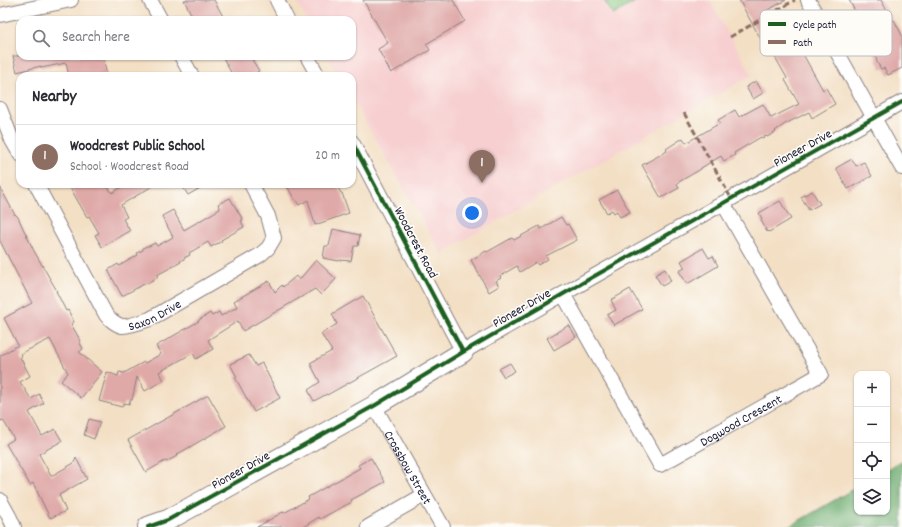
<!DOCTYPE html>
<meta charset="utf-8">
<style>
body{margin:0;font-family:Dekko,sans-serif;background:#f2f2f3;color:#2b2b33}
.controls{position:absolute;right:12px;bottom:12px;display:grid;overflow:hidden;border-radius:8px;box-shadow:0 1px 3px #0004}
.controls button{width:36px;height:36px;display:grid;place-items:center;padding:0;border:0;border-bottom:1px solid #e1e1e2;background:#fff;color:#2b2b33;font:20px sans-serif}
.you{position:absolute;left:472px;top:213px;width:14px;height:14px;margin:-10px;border:3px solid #fff;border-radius:50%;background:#1a73e8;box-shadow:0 0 0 6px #1a73e833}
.badge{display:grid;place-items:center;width:26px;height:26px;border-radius:50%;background:#111827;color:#fff;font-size:13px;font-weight:700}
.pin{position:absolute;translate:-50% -33px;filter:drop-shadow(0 1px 2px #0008)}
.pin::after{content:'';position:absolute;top:21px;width:14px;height:12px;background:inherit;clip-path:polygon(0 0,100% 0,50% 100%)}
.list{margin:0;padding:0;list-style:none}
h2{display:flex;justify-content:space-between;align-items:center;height:52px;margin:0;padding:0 16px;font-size:17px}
h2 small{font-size:13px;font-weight:400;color:#7c7c81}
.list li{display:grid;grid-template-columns:26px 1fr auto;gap:12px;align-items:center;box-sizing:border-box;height:64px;padding:0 16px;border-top:1px solid #e1e1e2}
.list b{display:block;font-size:15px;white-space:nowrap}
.list p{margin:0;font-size:13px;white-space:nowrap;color:#7c7c81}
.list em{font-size:13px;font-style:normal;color:#7c7c81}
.icon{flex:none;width:22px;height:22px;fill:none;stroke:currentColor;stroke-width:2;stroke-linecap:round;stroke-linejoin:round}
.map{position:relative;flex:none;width:902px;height:527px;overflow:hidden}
.search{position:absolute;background:#fff;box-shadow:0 1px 3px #0004;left:16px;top:16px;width:340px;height:44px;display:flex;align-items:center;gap:10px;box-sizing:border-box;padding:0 14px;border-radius:12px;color:#7c7c81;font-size:15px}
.panel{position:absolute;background:#fff;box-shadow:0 1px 3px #0004;left:16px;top:72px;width:340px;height:116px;border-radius:12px}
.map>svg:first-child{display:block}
</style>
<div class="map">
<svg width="902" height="527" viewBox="0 0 902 527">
<rect width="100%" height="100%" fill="#fdfcf7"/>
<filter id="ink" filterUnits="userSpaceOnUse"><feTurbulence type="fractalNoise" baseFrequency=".025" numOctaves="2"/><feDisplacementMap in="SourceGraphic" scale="8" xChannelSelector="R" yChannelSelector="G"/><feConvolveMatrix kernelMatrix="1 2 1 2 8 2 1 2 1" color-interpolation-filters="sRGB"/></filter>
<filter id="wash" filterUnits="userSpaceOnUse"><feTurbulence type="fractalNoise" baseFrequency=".012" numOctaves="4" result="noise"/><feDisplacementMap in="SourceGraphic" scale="16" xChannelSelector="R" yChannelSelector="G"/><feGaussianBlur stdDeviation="0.9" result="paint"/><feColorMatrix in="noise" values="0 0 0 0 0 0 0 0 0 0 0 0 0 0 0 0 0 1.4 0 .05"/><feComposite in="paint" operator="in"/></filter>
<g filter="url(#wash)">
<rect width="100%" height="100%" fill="#f3dfc4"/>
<path fill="#f7cfd0" d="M300,0h409l43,75 -311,178 -89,-155v-22h-13l-11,-20h24v-36h-45l-10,-18z"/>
<path fill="#85c67f" stroke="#54745d" d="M604,0h34l-25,15z"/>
<path fill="#6cab6e" stroke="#476654" d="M902,460v67h-114l69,-40v25h30v-43z"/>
<g id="blocks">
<path fill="#dfa9a8" d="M184,0h30l11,20h-31z
M363,0h90l12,21 -39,23 4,6 -39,23 -13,-24 10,-6z
M739,0h47l-20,11 11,18 9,-5 37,66 3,-2 9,16 -23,14 -3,-6 -24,12 -10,7 1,1 -9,5 -1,-1 -4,2 -1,-1 -27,16 1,2 -11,6 -3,-5 -20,12v1l-24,14 2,5 -18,10 -19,-33 25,-14 -1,-2 17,-11 3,5 34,-20 -2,-3 17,-10 4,7 24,-13 8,14 28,-14 -14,-24 2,-2 -16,-28 -3,2z
M849,0h32l12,21 1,-1 8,15v33l-14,7 -4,-7 -3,1 -5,-9 1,-1 -7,-13 5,-3 -11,-18 -1,1z
M13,56h90l4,20h-38l-3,-13 -25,5v-2l-24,6z
M222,56h28l9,15 -9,5h-17z
M756,81l7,12 -10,6 -7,-12z
M852,159l4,7 8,-4 8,14 -24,13 -12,-21z
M68,184h38l6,9 15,-9h29l-35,21 6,12 -4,2 7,12 -28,16 -7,-12 4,-2 -10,-17 -2,1z
M181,184h26l-19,11z
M286,184h50l5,9h1l7,20 -34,12 -7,-25 -9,5 -4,-6h-1l-2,-4z
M0,187l15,28v-1l3,3 4,9 12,25 23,40h-1l10,20 2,-1 6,12 -3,2 8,14 1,4v1l3,6 -4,3 23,20 -21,26 -20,-17 7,-8 -18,-34 -30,15 2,2 -2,1 10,19 -10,6 11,17 8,-5 5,9 -15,9 13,24 13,-7 7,12 -23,13 12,22 23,-13 2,-5 11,21 -28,16 7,16 -16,7 -17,-35 -3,2 -24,-41 8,-5 -11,-19 -3,1v-65l18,-11 -14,-27 28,-15 -32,-62z
M617,190l13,22 -10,5 -3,-6 -3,2 -2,-3 -5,3 -8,-13z
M812,191l8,13 -11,6 -8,-13z
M230,198l13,22 -2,1 3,6 -23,13 1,1 -11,6 -3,-5 -19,11 1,2 -6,3v1l-4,2 1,1 -24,13 1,2 -12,7v-1l-24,13 -14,-26 10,-6 1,2 19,-11 -1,-2 6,-3v-2l4,-2h2l6,-3 2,3 16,-9 -11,-21 11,-6 11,20 36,-21 -2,-5z
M780,201l11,18 -22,13 -1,-1 -1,1 -6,-12 1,-1 -3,-6z
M561,217l5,8 2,-1 9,16 -31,16 2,3 -10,6 -2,-3 -16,10 -3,-6 -17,10 1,2 -5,3 3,5 -10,6 -18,-32 15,-9 1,1 25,-14 2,2 25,-14 2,3z
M333,229l27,6 -2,11h-4l-3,15 -11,-1 -1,1 -16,-3 2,-12h4z
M703,248l6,10 4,-2 5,10 -31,18 -8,-13 6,-3 -4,-7z
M316,260l20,19 -15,16 -6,-6 -72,42 -5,-10 -30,19 5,9 -17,10 -3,-6 -34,19 5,8 -19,11 -8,-14 -5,23h-2l-1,4 -5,-1 -2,4 -23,-6 8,-29 11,4 1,-4 5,1 20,-11 1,1 16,-9 -5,-8 43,-25v-1l11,-7 2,3 7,-4 2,4 16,-9 -3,-6 35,-20 6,11 7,-7 1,2 13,-11 3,4z
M665,269l6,12 -9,5 -7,-11z
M630,289l12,20 -28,16 -7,-10 9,-5 -5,-10z
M363,296l34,60 -70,39v-1l-13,7 -6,-11 12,-8 -10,-19 22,-12 -11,-17 16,-10 -5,-10z
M569,325l7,12 -22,13 -7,-12z
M249,355l7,11 6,-3 18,35 -26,14 -19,-35h2l-7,-13z
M510,363l5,8 -11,6 -5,-8z
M208,395l18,31 -50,29 1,1 -11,6 -1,-1 -19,11 -18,-32z
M89,419l11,3 -6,17 -10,-4z
M371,458l14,24 -34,18 1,2 -23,12 -9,5 -1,-2 -16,10h-46l26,-15 1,1 25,-14 -1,-2 52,-29 -2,-3z"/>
</g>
</g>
<g filter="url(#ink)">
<use href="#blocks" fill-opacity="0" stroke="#8a8080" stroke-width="1"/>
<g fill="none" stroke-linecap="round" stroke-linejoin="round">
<defs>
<g id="street">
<path d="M150,0l11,20"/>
<path d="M277,0l10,20"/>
<path d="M808,0l94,168"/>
<path d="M0,15l71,-15"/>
<path d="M181,56l11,20"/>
<path d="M307,56l11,20"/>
<path d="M0,109l12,31 8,14"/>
<path d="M352,142l111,210 128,-74 311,-176"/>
<path id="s1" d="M36,184l70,131c3,4 11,10 16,11 6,1 22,-5 28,-7l110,-64 8,-7 6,-10 -6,-22 -17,-32"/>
<path id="s2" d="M563,294l97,171 161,-91 -98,-171"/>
<path id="s3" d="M374,406l69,121"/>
<path d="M0,500l10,18 4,9"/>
<path d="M368,527l56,-32"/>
</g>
<path id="secondary" d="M148,527l20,-7 206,-114 89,-54"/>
</defs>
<use href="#street" stroke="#8a8080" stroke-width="16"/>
<use href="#secondary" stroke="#8a8080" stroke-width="22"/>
<use href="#street" stroke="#fff" stroke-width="14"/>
<use href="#secondary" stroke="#fff" stroke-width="20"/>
<path stroke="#8d6e63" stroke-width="3" stroke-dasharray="6 3" stroke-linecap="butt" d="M730,37l65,-37
M684,113l47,85"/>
<defs>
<path id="cycleway" d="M352,142l111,210
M148,527l20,-7 206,-114 89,-54 128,-74 311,-176"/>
</defs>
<use href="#cycleway" stroke="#fdfcf7" stroke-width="6"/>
<use href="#cycleway" stroke="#1b5e20" stroke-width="4"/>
</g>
</g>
<g text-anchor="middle" stroke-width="3.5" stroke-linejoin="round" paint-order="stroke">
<g font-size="13" fill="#22223b" stroke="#fdfcf7">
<text transform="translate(802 147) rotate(-29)" y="5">Pioneer Drive</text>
<text transform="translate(417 242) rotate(62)" y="5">Woodcrest Road</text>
<text transform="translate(521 307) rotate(-30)" y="5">Pioneer Drive</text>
<text dy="5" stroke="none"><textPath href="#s1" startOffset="203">Saxon Drive</textPath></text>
<text dy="5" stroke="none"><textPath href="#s2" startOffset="289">Dogwood Crescent</textPath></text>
<text dy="5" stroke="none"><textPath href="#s3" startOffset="70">Crossbow Street</textPath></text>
<text transform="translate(240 469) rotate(-29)" y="5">Pioneer Drive</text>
</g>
</g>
<rect x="760" y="10" width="132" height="46" rx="6" fill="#fdfcf7" stroke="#bbbbbf" stroke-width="1"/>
<rect x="768" y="22" width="18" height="4" fill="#1b5e20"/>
<rect x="768" y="40" width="18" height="4" fill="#8d6e63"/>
<g font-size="11" fill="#22223b">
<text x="793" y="28">Cycle path</text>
<text x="793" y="46">Path</text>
</g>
</svg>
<div class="controls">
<button>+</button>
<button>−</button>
<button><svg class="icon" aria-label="locate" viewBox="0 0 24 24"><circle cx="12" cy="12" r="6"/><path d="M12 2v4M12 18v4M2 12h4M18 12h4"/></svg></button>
<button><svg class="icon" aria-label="layers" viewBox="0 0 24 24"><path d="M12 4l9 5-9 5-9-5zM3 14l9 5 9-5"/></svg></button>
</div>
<div class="you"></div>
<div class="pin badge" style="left:482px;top:183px;background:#8d6e63">1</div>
<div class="search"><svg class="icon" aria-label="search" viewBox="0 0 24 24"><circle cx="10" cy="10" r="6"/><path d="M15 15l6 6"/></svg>Search here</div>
<section class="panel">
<h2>Nearby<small></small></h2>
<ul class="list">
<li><span class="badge" style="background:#8d6e63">1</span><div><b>Woodcrest Public School</b><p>School · Woodcrest Road</p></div><em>20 m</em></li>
</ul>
</section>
</div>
